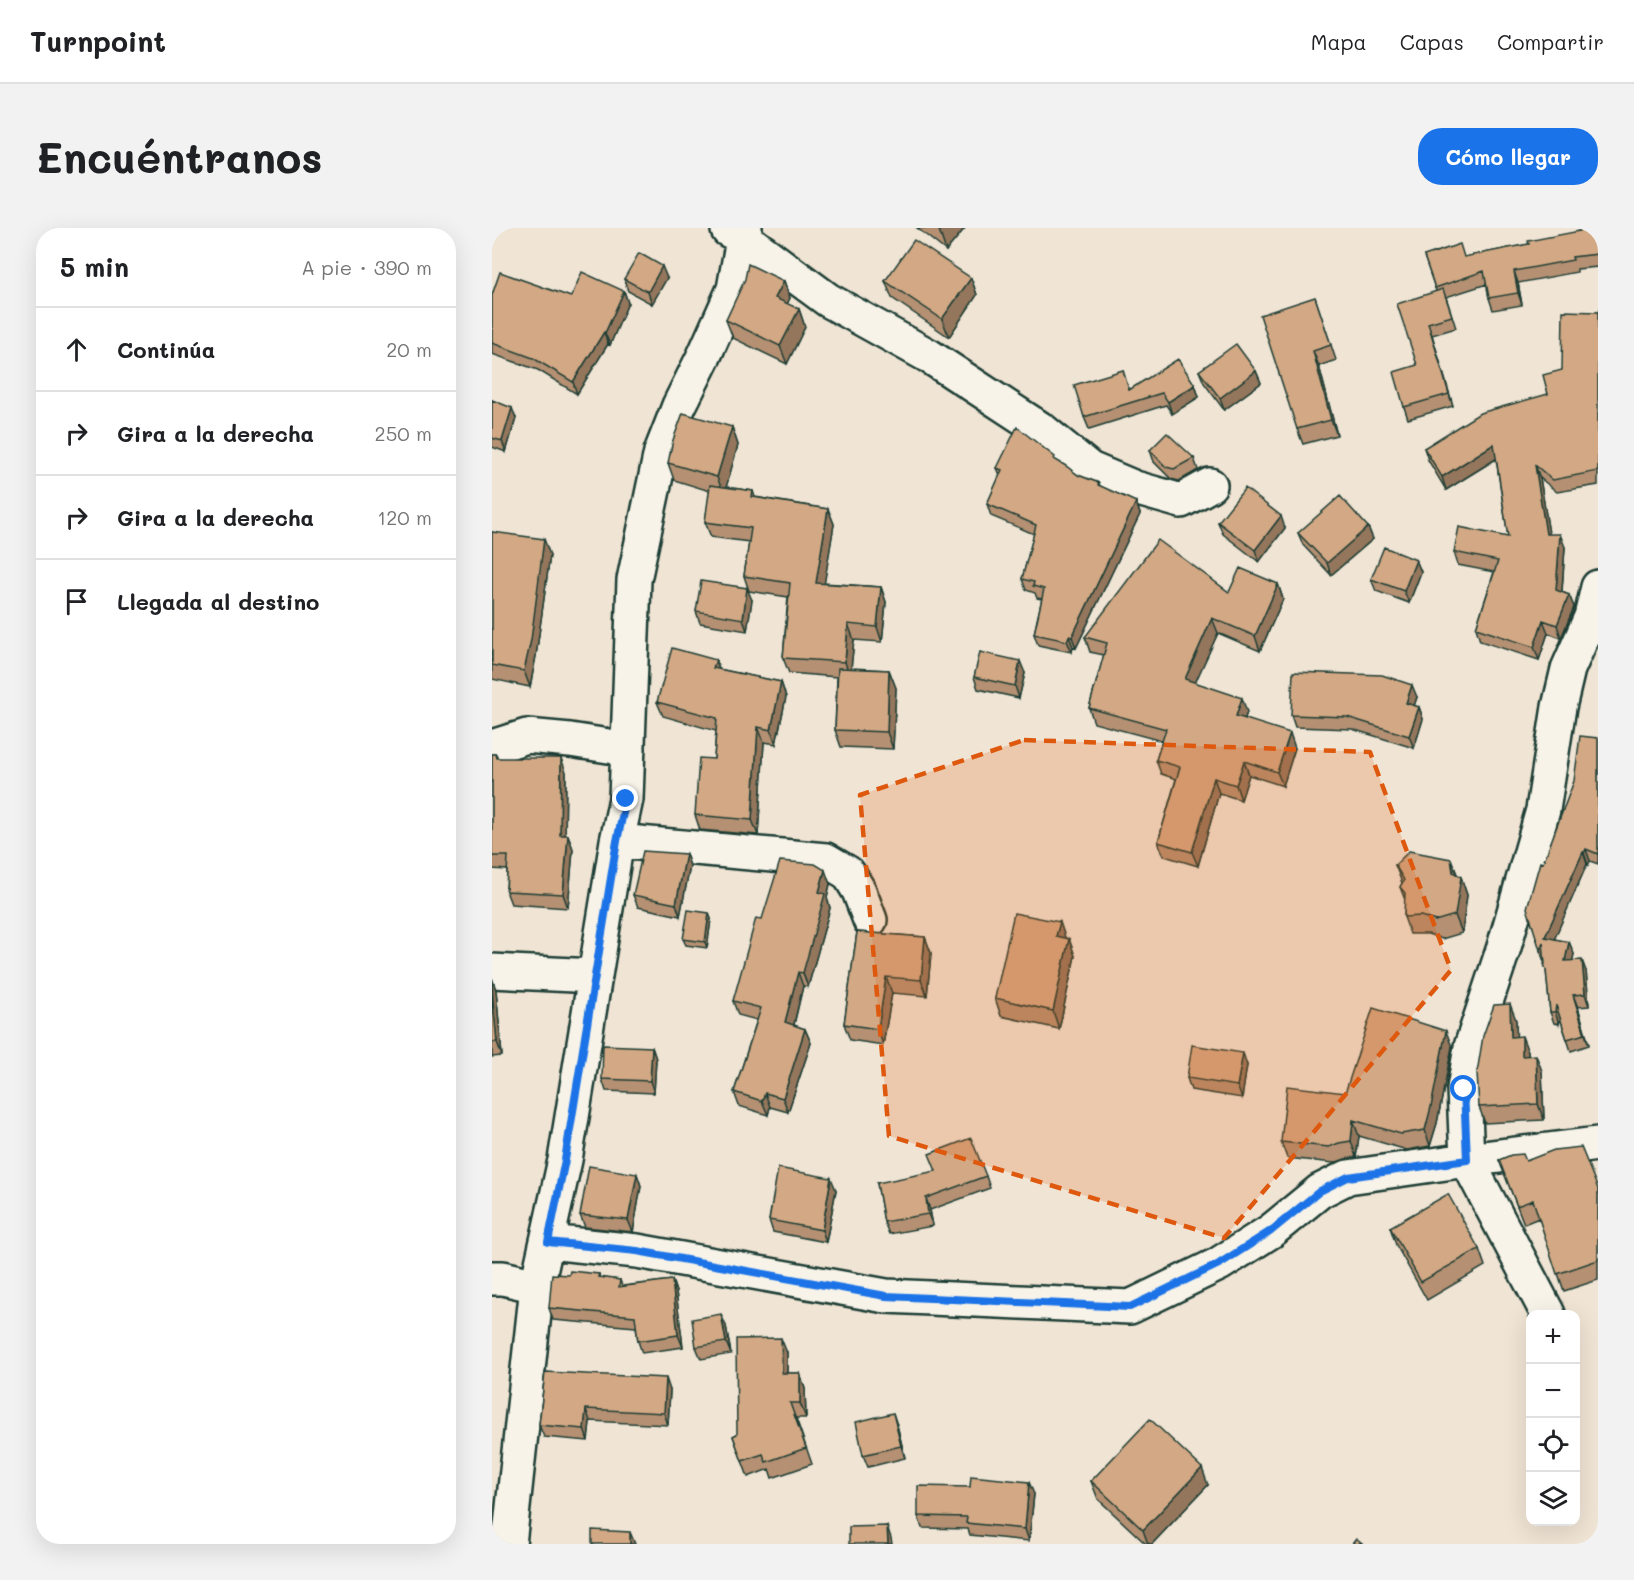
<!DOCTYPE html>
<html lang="es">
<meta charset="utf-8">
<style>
body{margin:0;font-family:Mali,sans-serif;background:#f2f2f2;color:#202124}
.controls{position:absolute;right:18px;bottom:18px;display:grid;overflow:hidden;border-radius:12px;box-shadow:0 6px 24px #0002}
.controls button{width:54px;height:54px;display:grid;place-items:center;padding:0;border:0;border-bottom:2px solid #e0e0e0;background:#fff;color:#202124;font:30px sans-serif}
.stop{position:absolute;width:18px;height:18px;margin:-14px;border:4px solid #1a73e8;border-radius:50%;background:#fff}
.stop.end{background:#1a73e8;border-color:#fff;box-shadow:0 2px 6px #0008}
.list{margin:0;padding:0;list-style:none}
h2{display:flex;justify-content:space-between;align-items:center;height:78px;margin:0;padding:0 24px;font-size:26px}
h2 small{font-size:20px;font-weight:400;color:#757577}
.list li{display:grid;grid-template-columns:39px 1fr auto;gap:18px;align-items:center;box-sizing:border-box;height:84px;padding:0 24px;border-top:2px solid #e0e0e0}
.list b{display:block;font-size:22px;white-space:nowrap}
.list em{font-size:20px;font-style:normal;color:#757577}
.icon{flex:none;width:33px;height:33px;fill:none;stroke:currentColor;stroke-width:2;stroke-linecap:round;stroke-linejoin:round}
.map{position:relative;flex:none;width:1106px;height:1316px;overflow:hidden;border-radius:24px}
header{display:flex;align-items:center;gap:36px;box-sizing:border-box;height:84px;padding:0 30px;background:#fff;border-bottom:2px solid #e0e0e0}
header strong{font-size:28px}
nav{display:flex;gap:33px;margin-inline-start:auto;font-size:21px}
.intro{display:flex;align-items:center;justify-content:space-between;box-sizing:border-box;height:144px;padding:0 36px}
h1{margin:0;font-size:42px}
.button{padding:15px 27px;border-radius:24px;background:#1a73e8;color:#fff;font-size:21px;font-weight:700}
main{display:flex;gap:36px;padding:0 36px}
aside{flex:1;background:#fff;border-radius:24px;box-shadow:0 6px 24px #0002}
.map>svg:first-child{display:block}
</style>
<header>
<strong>Turnpoint</strong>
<nav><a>Mapa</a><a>Capas</a><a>Compartir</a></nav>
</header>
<div class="intro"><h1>Encuéntranos</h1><a class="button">Cómo llegar</a></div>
<main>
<aside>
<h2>5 min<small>A pie · 390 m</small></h2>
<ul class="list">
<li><svg class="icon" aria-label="ahead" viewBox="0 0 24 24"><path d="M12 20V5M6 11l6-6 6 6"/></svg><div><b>Continúa</b></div><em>20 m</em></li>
<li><svg class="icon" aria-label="right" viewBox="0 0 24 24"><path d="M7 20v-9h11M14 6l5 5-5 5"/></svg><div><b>Gira a la derecha</b></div><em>250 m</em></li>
<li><svg class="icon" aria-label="right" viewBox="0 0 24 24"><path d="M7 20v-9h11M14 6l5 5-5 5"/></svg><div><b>Gira a la derecha</b></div><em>120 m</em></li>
<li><svg class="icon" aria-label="arrive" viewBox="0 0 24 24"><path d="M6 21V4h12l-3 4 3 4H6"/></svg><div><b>Llegada al destino</b></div></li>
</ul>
</aside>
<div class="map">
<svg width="1106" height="1316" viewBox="0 0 1106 1316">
<rect width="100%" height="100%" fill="#f0e4d4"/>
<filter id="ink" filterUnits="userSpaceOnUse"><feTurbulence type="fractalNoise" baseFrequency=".0167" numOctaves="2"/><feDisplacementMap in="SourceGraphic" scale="12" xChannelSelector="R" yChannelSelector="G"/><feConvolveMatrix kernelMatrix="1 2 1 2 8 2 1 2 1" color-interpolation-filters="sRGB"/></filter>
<g filter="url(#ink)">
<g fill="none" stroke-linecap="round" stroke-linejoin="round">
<defs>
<path id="minor" d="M236,2l16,8 84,62 101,56 113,74 48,39 45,19 46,13 29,-16
M0,519l35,-11 43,4 58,9
M125,613l209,19 22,13 11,18 11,29
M0,743l103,5
M56,1014l89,9 249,45 244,11 89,-43 52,-33 49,-40 28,-14 119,-17 131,-16
M0,1050h11l34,8
M1056,1086l-81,-154 -3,-71 7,-42 33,-100 39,-137 16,-103 9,-38 23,-52 7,-30
M17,1316l28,-258 28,-126 52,-319 9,-42 8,-219 27,-128 18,-46 25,-50 30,-67 11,-61"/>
</defs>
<use href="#minor" stroke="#1f3d34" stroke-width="38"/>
<use href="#minor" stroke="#f7f3e8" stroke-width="33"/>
</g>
<path fill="#b59072" stroke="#1f3d34" stroke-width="1.5" d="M425,0h48l-19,23z
M1106,0v39l-21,2v3l-59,11 4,22 -29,5 -4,-12 -2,-14 -41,13 10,31 -24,7 21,71 -45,13 -4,-12 13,-42 19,-74 -12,-35 41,1 64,-13 51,-13z
M175,50l-15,26 -24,-13 -4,-12z
M479,50l6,17 -28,42 -57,-39 -7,-17z
M292,53l6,17 -3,6 12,5 6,18 -18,37 -54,-26 -7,-18z
M132,63l4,12 -18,42 -2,-1 -31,50 -39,-24 -46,-16v-59l79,2z
M823,69l21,63 -17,6 18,69 -34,9 -6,-15z
M1106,84v173l-41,7 -17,-14 9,56 16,13 -3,45 7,3 5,12 -13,31 -13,-5 -9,27 -59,-19 -4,-13 18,-56 -36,-7 -4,-13 54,-15 -12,-78 -50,31 -18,-30 -4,-12 124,-54 14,-24z
M707,143h57l5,12 -37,27 -20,-27z
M703,157l4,12 -27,17 -6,-9 -77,24 -5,-12 46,-28z
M0,172l24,18 -10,34 -14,-5z
M240,199l6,18 -12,42 27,4 2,6 73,12 6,15 -10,59 57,4 5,15 -4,40 -28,-2 -3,28 38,2 7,18 -3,61 -52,-2 -6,-17 2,-53 -48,-4 -6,-15 5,-61 -39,-6 -5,-15 5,-34 -38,-5 -6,-15 5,-31 -36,-11 -6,-17z
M658,222l44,8 4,12 -19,11 -8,-2 -17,-17z
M565,233l21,14 21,8 1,3 36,16 4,12 -64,134 -3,-1 -1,5 -34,-7 -4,-11 8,-35 -5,-1 -2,-5 -9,-3 -4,-11 12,-45 -43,-18 -4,-12 13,-29 -3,-7z
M726,294l67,6 -26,34 -36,-28z
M876,299l5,12 -42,36 -28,-30 -5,-12z
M0,304l58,23 -14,101 -6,31 -38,-8z
M924,332l5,12 -12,31 -33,-12 -5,-12z
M786,356l5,15 -23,52 -42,-18 -23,49 52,30 -2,6 50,30 -12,38 -34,-11 -8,25 -22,-7 -21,73 -34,-10 -6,-14 18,-63 -15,-5 -5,-14 6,-19 -68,-18 -5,-15 15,-53 -14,-3 -5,-15 144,-45z
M260,372l-5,31 -47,-8 -4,-12z
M224,432l3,9 62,13 5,15 -10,47 -12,-2 -6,93 -58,-5 -5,-15 19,-56 2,-28 -53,-15 -6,-14z
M533,445l-6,25 -41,-9 -4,-12z
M925,469l-3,9 5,1 4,12 -9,29 -62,-19 -57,-2 -4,-12z
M1106,510v126l-8,-3 -2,4 -1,-1 -33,75 15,3 5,12 -2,7 14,10 3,35 -11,1 11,38 -18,6 -11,-33 -1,6 -5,-1 -4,-11 -5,-53 -1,2 -4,-11 3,-87z
M0,526h4l2,4 68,14 -1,63h3l5,14 -5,59 -57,-4 -5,-13 1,-21 -15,-1z
M194,626l4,12 -10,50 -42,-9 -5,-12z
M959,631l6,15 4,3 6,18 -5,38 -20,6 -14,-5h-18l-6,-17 1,-17 -5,-13 2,-4 -7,-18z
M338,656l-3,13 3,11 -22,79 -5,-1 -9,39 11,4 6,14 -23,69 -18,-5 -2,8 -29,-9 -5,-14 23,-72 -19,-5 -5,-14 29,-82z
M219,691l-4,29 -21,-3 -3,-6z
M365,704l68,5 6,16 -4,43 -35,-3 -9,52 -33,-5 -6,-16z
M573,710l4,1 6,17 -16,73 -58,-13 -6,-18z
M0,750l4,12 6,66 -10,1z
M1024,792v16l12,16v3l14,16 2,49 -59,3 -6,-16z
M160,819l4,12 -2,34 -48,-2 -4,-12z
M960,819l-15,76 -7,23 -23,4 -48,-14 -3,21 -11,2 -11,4 -47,-5 -6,-16 64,-49z
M755,837l-5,33 -51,-8 -4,-12z
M1007,932l27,1 72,28v91l-34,11 -25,-73 -15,6z
M145,946l4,12 -8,46 -48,-5 -5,-12z
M494,948l4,12 -60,22 3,16 -44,8 -5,-12 -7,-39z
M344,962l-10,52 -53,-10 -4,-12z
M898,999l89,22 6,17 -58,34 -31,-55z
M107,1046l1,4 20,2 2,6 50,-6 4,12 7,55 -41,6 -4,-12 -2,-14 -83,-7 -4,-12 20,-33z
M234,1098l5,28 -30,5 -5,-12z
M295,1125v20h13l5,16 1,29h-10l16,46 -40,14 -3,-9 -21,8 -15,-41 4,-2z
M53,1144l125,18 -2,35 -78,-4 -2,20 -44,-4 -5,-12z
M405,1197l8,33 -37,9 -5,-12z
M599,1253l117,4 -56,59h-6l-48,-45z
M542,1266l-5,47 -59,-6 -2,-6 -46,-1 -4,-12z"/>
<path fill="#94765c" stroke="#1f3d34" stroke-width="1.5" d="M449,0h24l-19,23 -7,-21z
M170,38l5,12 -15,26 -4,-12z
M1022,43l4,12 4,22 -4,-12z
M479,50l6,17 -28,42 -7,-18z
M292,53l6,17 -8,17 -7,-17z
M132,63l4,12 -18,42 -5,-12z
M307,81l6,18 -18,37 -7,-18z
M936,95l4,12 21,71 -4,-12z
M112,104l4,12 -31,50 -4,-12z
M821,123l6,15 18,69 -6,-15z
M764,143l5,12 -37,27 -4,-12z
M703,157l4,12 -27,17 -4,-12z
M20,180l4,10 -10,34 -4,-11z
M240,199l6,18 -14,50 -7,-18z
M1002,216l5,13 -53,33 -4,-13z
M1043,237l5,13 11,68 -5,-12z
M644,274l4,12 -64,134 -4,-11z
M336,281l6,15 -12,74 -6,-15z
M789,288l4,12 -26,34 -4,-12z
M876,299l5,12 -42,36 -4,-12z
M1068,306l5,13 -4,56 -5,-13z
M52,311l6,16 -14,101 -6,31 -6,-16z
M924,332l5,12 -12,31 -5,-12z
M786,356l5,15 -23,52 -5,-15z
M389,359l5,15 -4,40 -5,-15z
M255,360l5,12 -5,31 -4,-12z
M1077,367l5,12 -13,31 -4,-13z
M720,390l6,15 -28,61 -5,-15z
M1051,392l5,13 -9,27 -5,-13z
M356,396l6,16 -4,38 -5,-16z
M577,408l4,11 -1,5 -5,-11z
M224,432l5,14 -8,-6z
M528,433l5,12 -6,25 -4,-12z
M397,442l7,18 -3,61 -6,-17z
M289,454l5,15 -10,47 -5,-14z
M920,457l5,12 -6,18 -5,-12z
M750,470l5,14 -6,18 -5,-14z
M927,479l4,12 -9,29 -5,-12z
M266,499l6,15 -6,93 -6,-15z
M798,505l5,15 -12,38 -6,-14z
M69,530l5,14 -1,76 -5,-13z
M752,533l5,14 -8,25 -5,-15z
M722,550l5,15 -21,73 -6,-14z
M76,607l5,14 -5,59 -5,-14z
M1094,621l4,12 -2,4 -4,-12z
M1091,624l4,12 -37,85 -5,-12z
M194,626l4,12 -10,50 -4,-12z
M959,631l7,18h3l6,18 -5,38 -7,-18 -2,-43z
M333,642l5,14 -3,13 3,11 -22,79 -5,-14 16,-81z
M217,685l2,6 -4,29 -2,-6z
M568,694l6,18 -10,-4z
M433,709l6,16 -4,43 -6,-16z
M577,711l6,17 -16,73 -6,-18z
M1051,714l4,11 -3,8 -4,-11z
M1077,714l5,12 -4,19 -5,-12z
M1090,732l4,11 3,35 -4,-12z
M306,744l5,14 -12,50 -6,-14z
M394,749l6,16 -9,52 -5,-16z
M0,750l4,12 6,66 -5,-14 -4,-36z
M1081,767l5,12 11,38 -4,-11z
M1018,776l6,16 1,33 -6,-16z
M1064,777l5,12 -2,7 -4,-12z
M313,801l6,14 -23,69 -5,-14z
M954,803l6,16 -15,76 -7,23 -5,-16z
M1030,808l6,16v20l-6,-16z
M160,819l4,12 -2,34 -4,-12z
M751,825l4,12 -5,33 -5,-12z
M1044,827l6,16 2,49 -6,-16z
M273,865l5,14 -2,8 -6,-14z
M861,892l6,16 -3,21 -5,-16z
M145,946l4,12 -8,46 -5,-12z
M339,950l5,12 -10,52 -4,-12z
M434,970l4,12 3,16 -5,-12z
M180,1052l4,12 7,55 -5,-12z
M229,1086l5,12 5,28 -5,-12z
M289,1110l6,15v36l-5,-16z
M308,1145l5,16 1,29 -6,-15z
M174,1150l4,12 -2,35 -4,-12z
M94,1181l4,12 -2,20 -4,-12z
M401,1185l4,12 8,33 -4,-12z
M710,1240l6,17 -56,59h-4l-5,-14z
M537,1254l5,12 -5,47 -4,-12z
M395,1298l4,12 1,6h-4z
M138,1304l5,12h-5z"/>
<path fill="#d3a884" stroke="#1f3d34" stroke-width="1.5" d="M1088,0h18v26l-26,3 1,3 -59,11 4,22 -29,5 -5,-27 -49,17 -11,-32 36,-12 4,13 65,-13 -1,-3 52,-10z
M422,12l57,38 -29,41 -57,-38z
M147,25l23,13 -14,26 -24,-13z
M256,36l36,17 -9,17 24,11 -19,37 -54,-26 19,-41z
M8,44l71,25 11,-25 42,19 -19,42 -1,-1 -31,50 -40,-24 -41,-15v-48z
M951,61l9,27 -24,7 21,71 -45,13 -10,-35 23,-7 -20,-61z
M823,69l16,48 -18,6 18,69 -34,9 -37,-114z
M1071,83l35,1v159l-45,9 -18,-15 11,69h14l-4,56 13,5 -12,30 -14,-5 -9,27 -58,-19 22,-67 -44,-9 5,-25 49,10 -14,-93 -52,33 -18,-29 56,-35 68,-19 -5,-19 19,-5z
M744,116l20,27 -36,27 -21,-27z
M686,131l17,26 -27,17 -6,-9 -78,24 -10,-32 49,-15 6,20z
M0,172l20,8 -10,33 -10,-3z
M191,185l49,14 -15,50 -49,-14 5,-23z
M525,199l38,30 -1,2 12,7 12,9 21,8 -1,2 38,17 -64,135 -3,-1 -2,5 -33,-7 10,-45 -11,-3 1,-4 -12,-3 14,-54 -49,-21 15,-34 -5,-2z
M675,205l27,25 -20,11 -8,-2 -16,-17z
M218,257l43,6 -1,6 76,12 -12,74 65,4 -4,40 -29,-3 -3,38 -62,-4 7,-75 -46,-7 7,-48 -46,-6z
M753,260l36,28 -26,34 -37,-28z
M848,268l28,31 -41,36 -29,-30z
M0,304l52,7 -13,101 -7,31 -32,-6z
M666,312l71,52 11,-24 38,16 -23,52 -43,-18 -27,61 57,19 -6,18 54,17 -13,39 -33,-11 -8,24 -22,-7 -22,74 -34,-10 22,-75 -24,-7 10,-31 -77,-21 18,-65 -22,-6z
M892,319l32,13 -12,31 -33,-12z
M209,353l46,7 -4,31 -47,-8z
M180,420l44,12 -3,8 68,14 -10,48 -13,-3 -6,93 -57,-5 4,-57 15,1 3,-41 -60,-16z
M488,424l40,9 -5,25 -41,-9z
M346,440l51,2 -2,62 -52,-2z
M801,444l89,3 30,10 -6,18 13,4 -10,29 -62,-19 -56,-2z
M1088,508l18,2v116l-12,-5 -2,4 -1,-1 -38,85 24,5 -4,19 17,-1 3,34 -12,1 12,39 -18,5 -11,-34 -1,7h-5l-4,-42 -2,-6h1l-2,-22 -3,8 -13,-42 13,-46 3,1 31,-82z
M0,526h4l1,4h64l-1,77h8l-5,59 -57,-3 2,-35h-16z
M151,623l43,3 -10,50 -43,-9z
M917,623l42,8 2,13 8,5 -6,38 -20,6 -14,-5 -17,1 1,-24 -5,-6 4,-7 -9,-15z
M288,633l35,3 10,6 -6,22 6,2 -22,79 -5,-1 -13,50 20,7 -22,69 -18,-5 -3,8 -28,-9 27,-84 -28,-7 23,-83 6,1z
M196,682l21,3 -4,29 -22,-3z
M522,685l46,9 -4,14 13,3 -16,72 -58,-13z
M365,704l68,5 -4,43 -35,-3 -8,52 -34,-5z
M0,764l5,50h-5z
M1018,776l1,33 11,-1v20l14,-1 2,49 -59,3 -2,-34 6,-37 11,-31z
M881,780l73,23 -15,76 -6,23 -24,4 -48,-14 -2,21 -12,2 -10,4 -48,-5 6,-56 58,7z
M111,817l49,2 -2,34 -48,-2z
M700,817l51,8 -6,33 -50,-8z
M479,910l15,38 -60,22 2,16 -44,8 -7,-39 59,-12 -7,-17z
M1089,919l17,42v71l-41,14 -24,-74 -16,6 -18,-46 12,-5 12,-1 3,7 28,-11z
M97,938l48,8 -9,46 -48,-5z
M286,940l53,10 -9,52 -53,-10z
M956,966l31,55 -58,33 -31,-55z
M78,1043l29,3 -1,3 22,3 -1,7 53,-7 6,55 -40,6 -3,-25 -86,-8 3,-34 17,1z
M229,1086l5,28 -30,5 -4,-28z
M289,1110l1,35h18v30h-10l16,45 -40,14 -3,-8 -21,7 -9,-25 4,-2 -1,-95z
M53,1144l121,6 -2,35 -78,-4 -2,20 -45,-4z
M401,1185l8,33 -38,9 -7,-33z
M658,1191l52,49 -59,62 -52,-49z
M479,1248l58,6 -4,47 -59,-6 1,-6 -49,-1v-30l52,1z
M395,1298l1,18h-39v-17z
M100,1302l38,2v12h-38z
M864,1311l6,5h-10z"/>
</g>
<g fill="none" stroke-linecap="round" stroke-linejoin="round" filter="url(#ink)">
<path stroke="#1a73e8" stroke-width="8" d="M134,571l-9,42 -52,319 -17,82 89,9 249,45 244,11 89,-43 52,-33 49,-40 28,-14 119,-17 -3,-71"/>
</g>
<path fill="#de580e" fill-opacity="0.2" stroke="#de580e" stroke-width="4.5" stroke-dasharray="12 8" stroke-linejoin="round" d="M532,512l346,12 81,218 -227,268 -335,-102 -29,-341z"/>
</svg>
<div class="controls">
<button>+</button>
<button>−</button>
<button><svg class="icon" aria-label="locate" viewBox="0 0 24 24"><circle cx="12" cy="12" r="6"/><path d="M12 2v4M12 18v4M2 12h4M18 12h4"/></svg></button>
<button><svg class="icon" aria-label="layers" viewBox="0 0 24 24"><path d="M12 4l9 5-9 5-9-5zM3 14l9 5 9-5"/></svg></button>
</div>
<div class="stop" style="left:972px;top:861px"></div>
<div class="stop end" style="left:134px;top:571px"></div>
</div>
</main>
